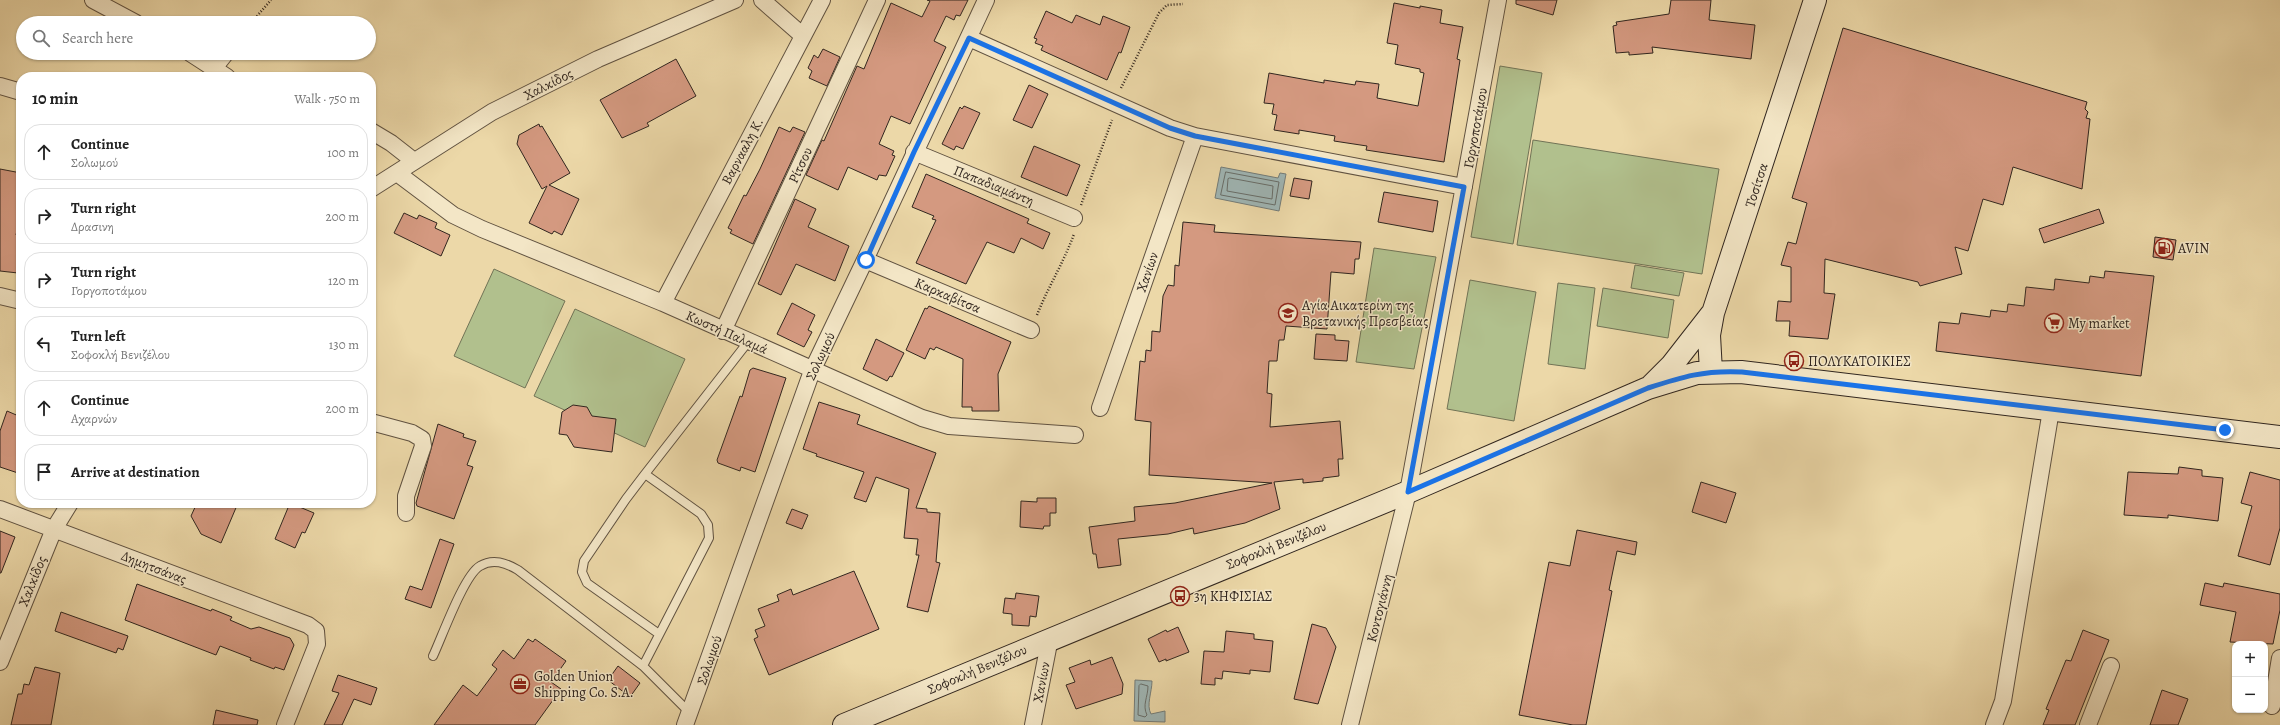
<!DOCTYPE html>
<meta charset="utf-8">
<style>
body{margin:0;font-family:Alegreya,serif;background:#f6f6f6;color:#222}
.controls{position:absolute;right:12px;bottom:12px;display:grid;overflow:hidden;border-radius:8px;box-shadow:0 1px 3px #0004}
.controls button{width:36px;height:36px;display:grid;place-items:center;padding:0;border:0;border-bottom:1px solid #e0e0e0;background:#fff;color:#222;font:20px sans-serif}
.stop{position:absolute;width:12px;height:12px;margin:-9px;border:3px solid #1a73e8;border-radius:50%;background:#fff}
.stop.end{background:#1a73e8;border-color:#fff;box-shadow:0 1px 4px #0008}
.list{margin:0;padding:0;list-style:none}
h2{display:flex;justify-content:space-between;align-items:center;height:52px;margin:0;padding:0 16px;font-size:17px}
h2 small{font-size:13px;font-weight:400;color:#767676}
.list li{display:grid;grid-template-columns:26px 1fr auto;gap:12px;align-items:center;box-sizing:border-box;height:56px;margin:0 8px 8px;padding:0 8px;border:1px solid #e0e0e0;border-radius:16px}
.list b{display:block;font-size:15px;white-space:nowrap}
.list p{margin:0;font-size:13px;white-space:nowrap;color:#767676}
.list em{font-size:13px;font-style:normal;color:#767676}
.icon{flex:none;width:22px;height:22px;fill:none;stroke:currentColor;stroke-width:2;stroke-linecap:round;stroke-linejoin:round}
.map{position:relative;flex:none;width:2280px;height:725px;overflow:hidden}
.search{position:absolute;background:#fff;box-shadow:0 1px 3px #0004;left:16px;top:16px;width:360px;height:44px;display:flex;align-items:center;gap:10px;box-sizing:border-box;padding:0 14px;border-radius:22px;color:#767676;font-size:15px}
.panel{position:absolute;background:#fff;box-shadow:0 1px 3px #0004;left:16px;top:72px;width:360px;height:436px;border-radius:16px}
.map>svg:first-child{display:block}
</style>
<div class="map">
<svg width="2280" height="725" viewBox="0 0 2280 725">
<rect width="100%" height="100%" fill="#ecd8a8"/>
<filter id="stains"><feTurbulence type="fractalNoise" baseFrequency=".005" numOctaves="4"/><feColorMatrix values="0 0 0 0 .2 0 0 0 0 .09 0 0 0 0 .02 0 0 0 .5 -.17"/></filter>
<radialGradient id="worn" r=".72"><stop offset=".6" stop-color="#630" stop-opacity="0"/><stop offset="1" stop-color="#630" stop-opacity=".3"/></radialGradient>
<path fill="#b1c08d" stroke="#717356" d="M1500,66l42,7 -29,171 -42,-7z
M1533,140l186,29 -17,105 -185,-29z
M1374,248l62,9 -22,112 -58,-7z
M1635,265l49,8 -5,23 -48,-8z
M494,269l71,32 -40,87 -71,-32z
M1470,280l66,12 -22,129 -67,-12z
M1558,283l37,5 -10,81 -37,-5z
M1603,288l71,12 -6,38 -71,-12z
M575,309l110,50 -40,88 -111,-51z"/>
<path fill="#9fb6b5" stroke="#737c79" d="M1221,167l57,11 2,-5 6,1 -7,37 -64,-13z
M1135,680l17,1c0,11 -6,24 -1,33l14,-3v11l-31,-1z"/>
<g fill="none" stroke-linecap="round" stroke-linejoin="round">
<path stroke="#686e6a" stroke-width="1" d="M1226,172l53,10 -4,23 -54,-10z
M1230,178l43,8 -1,13 -45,-8 1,-12z
M1141,684l7,2c0,11 -6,19 -1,29l-2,2 -7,-2 1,-29z"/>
</g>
<path fill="#d49980" stroke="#31261f" d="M927,0h41l-8,16 -4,-1 -2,5 -8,-4 -12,25 12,6 -36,77 -19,-8 -12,28 15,7 -2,4 3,1 -9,20 -7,-1 -2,5 -29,-13 -10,23 -32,-15 16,-35 2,1 33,-75 7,3 27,-66 31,14 8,-16z
M1516,0h41l-4,15 -37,-11z
M1671,0h40l-2,20 46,5 -4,34 -99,-12 1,6 -24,2v-3l-13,1 -3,-27 4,-1 -1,-3 53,-8z
M1394,3l26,5v-2l22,4 -2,13 23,4 -6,32 3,1 -16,102 -78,-12 1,-4 -33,-5 1,-5 -36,-6v4l-25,-4 3,-15 -5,-1 2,-10 -10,-1 5,-30 55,10v-3l31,5 1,-4 23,3 -2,14 41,8 6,-33 -4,-1v-3l-25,-5 3,-19 -11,-2z
M1046,11l26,12 4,-8 24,10 3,-9 27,11 -9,26 -2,-1 -12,28 -66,-30 2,-4 -8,-3 2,-4 -3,-1z
M1843,28l244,74 -2,7 3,3 -2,6 4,1 -8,70 -69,-22 -10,38 -20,-6 -15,52 -13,-4 7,27 -42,12 -2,-4 -93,-23 -1,34 11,1 -7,45 -39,-3 1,-15h-14l2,-20 13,1v-35l-10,-2 7,-23 8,2 11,-41 -15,-5z
M823,49l17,8 -13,29 -18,-8 3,-7 -4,-3 6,-13 4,3z
M676,59l20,37 -49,27 2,3 -27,12 -22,-38z
M1029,85l19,9 -16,34 -19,-8z
M964,106l16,7 -17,36 -7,-3 -2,4 -12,-6 18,-37 2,2z
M539,124l1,3 2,-1 28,47 -21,12 30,14 -17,36 -8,-4 -2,3 -23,-11 18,-37 -5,3 -25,-45 2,-9z
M779,127l11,5 3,-5 12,5 -52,112 -23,-11 2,-3 -4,-2 16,-33 2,1 14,-27z
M1034,146l46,19 -13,31 -46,-19z
M0,169l21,4v39l-5,23 5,1v21l-3,16 -18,-2z
M926,174l103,45 -2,4 23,10 -7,16 -22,-11 -7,15 -27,-11 -21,42 -50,-21 20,-43 -4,-1 2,-3 -22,-9z
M1294,178l18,3 -3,18 -19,-3z
M1384,192l54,9 -5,31 -55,-10z
M795,199l21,10 -8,18 41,19 -14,35 -39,-17 -15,31 -23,-11z
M2099,209l5,14 -60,20 -5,-14z
M404,213l13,6 2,-4 18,8 -2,5 15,7 -9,21 -47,-23z
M1183,222l32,3 -1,7 147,10 -2,17h-4l-1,15 -23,-2 -4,57 -41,-3 -2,14h-5l-2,21h-8l-2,32 5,1 -2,33 70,-6 3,38h-5l1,17 -16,2v3l-20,2v-4l-29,3 6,27 -35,14 -51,11 -1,-6 -25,6 -50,5 3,26 -23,3 -2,-14h-3l-4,-27 46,-6 -1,-14 41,-4 97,-20 -123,-8 2,-53 -16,-2 5,-59 5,1 1,-12 5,1 1,-20 8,1 3,-36 5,-11 6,1 1,-21 4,1z
M2155,237l21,3 -3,20 -20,-3z
M2105,271l49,5 -13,100 -205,-25 3,-29 20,2 2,-11 29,4 1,-7 16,2 1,-8 16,2 2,-19 28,3 1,-11 34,4 1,-7 14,2z
M792,303l23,12 -7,15 4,2 -8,15 -27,-13z
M929,306l82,36 -13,32 1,37h-27v-4h-10l1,-48 -27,-12 -2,3 -4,-2 -5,11 -19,-9 19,-42 2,1z
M1316,334l19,1v5l14,1 -2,20 -33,-2z
M876,339l28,14 -12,24 -2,-1 -3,5 -24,-12z
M753,368l33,10 -31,94 -14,-5 -1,4 -22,-8 -1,-3 23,-64 2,1 8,-27z
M819,402l41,13 -3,9 79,29 -20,55 11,1v3l13,1 -4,49 4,1 -12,49 -21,-5 12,-52h-3l2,-16 -14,-1 5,-49 -33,-12 -10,25 -12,-4 10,-26 -48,-16 1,-2 -14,-5z
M573,405l14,2 5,9 24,3 -4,33 -38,-5 -7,-12 -8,-1 3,-22z
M7,411l14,6v57l-21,-7v-36z
M438,424l26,10 -1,3 13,4 -9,24 6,2 -19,52 -37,-13 -1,-3z
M2179,467l23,3v6l21,2 -5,43 -50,-6v3l-44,-3 4,-43 50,2z
M2250,472l30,8v48l-10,37 -32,-9 14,-50 -11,-3z
M1701,482l35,11 -10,30 -34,-11z
M1037,498h19v15h-6v13h-6l-1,3 -23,-2 1,-26 16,1z
M197,503h41l-17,40 -20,-9 -10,-18z
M290,503l24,10 -9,20 -3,-1 -7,16 -20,-9z
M792,509l16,6 -6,14 -16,-6z
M1577,530l60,12 -2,13 -18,-4 -8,39 3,1 -26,134h-13l-54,-10 30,-153 21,4z
M0,531l15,6 -14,36h-1z
M440,539l14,5 -23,64 -26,-9 5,-13 12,4z
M854,571l25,58 -110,46 -15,-36 4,-2 -3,-7 10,-4 -7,-17 21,-8 -2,-6 14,-6 2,6z
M2205,583l18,4 1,-4 56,11v16l-7,34 -43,-2 6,-30 -36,-7z
M137,584l74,27 1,-2 20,8 -2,3 21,9 8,-2 31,11 4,7 -10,25 -9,-3 -1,2 -24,-9 1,-2 -31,-12 -4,9 -91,-35z
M1016,593l23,3 -3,21 -6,-1 -1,10 -17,-1v-11l-9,-1 2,-15 10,1z
M61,612l67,24 -5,14 -5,-2 -2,5 -61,-22z
M1312,624l14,4 10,19 -18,57 -24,-5z
M1178,627l11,25 -23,9v-2l-7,3 -11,-23 18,-9 1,2z
M2083,630l26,10 -34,85h-32l6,-15 -3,-1 20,-49 5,1z
M1226,631l28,3v5l19,2 -3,31 -20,-2v4l-27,-3 -1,8 -7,-1v7l-14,-1 3,-33 20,1z
M528,639l5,3 2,-3 31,22 -15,21 10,7 -26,36h-101l29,-40 14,11 20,-27 -5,-4 11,-15 11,9z
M1112,657l11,27 -1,10 -46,15 -10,-24 9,-3 -6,-14 21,-8 1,5z
M618,666l22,17 -10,14 -22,-17z
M35,667l25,6 -9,52h-40l7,-31h4l2,-10 5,1z
M338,675l39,13 -6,17 -17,-6 -12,26h-18l15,-32 -7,-2z
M2162,690l26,9 -10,26h-28z
M216,710l42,10 -1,5h-44z"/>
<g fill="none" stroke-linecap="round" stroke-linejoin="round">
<defs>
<path id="lane" d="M645,474l103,-132
M433,656c9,-19 31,-81 47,-90 13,-8 26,-3 38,4l125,96 47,47
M643,666l66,-128 -1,-13 -7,-11 -56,-40 -19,25 -42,62 -2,11 5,11 72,51"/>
<path id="street" d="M93,0l43,23
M762,0l41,36
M969,38l201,90 25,8 269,51
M190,53l37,24
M214,68l12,-15
M0,86l21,6
M371,131l20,12 23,18
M914,152l160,66
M397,173l56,42 29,14 181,74 259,115 27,8 126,9
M371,189l121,-77 106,-53 137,-59
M865,260l166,70
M0,296l21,5
M663,303l159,-303
M723,331l154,-331
M1100,408l95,-272
M371,422l41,11 10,6 1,7 -17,50v17
M0,509l308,116 8,6 1,13 -32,81
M0,662l54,-133 16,-26
M2272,706l8,-48
M685,725l127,-354 53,-111 121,-260
M1033,725l17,-87
M1350,725l58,-233 90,-492
M1994,725l9,-24 48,-291
M2088,725l23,-59"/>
<path id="secondary" d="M1711,372l-2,-37 4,-22 102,-313
M1652,385l20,-20 39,-50
M844,725l564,-233 240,-104 49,-15 44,-1 539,65"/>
</defs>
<use href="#lane" stroke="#605241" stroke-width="10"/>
<use href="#street" stroke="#605241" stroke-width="18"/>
<use href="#secondary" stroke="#31261f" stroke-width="24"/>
<path stroke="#31261f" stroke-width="2.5" stroke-dasharray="1 2" stroke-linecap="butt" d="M251,23l20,-23
M1121,88l38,-75 8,-8 16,-1
M1081,205l31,-85
M1037,315c11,-28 27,-53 37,-81"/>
<use href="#lane" stroke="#f3e6c6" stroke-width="8"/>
<use href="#street" stroke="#f3e6c6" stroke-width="16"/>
<use href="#secondary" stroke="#f3e6c6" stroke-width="22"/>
</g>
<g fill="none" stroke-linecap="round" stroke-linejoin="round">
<path stroke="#1a73e8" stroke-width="5" d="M866,260l48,-108 55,-114 201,90 25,8 269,51 -56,305 240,-104c34,-11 56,-18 94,-16l483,58"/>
</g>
<defs>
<symbol id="fuel-ring" viewBox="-11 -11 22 22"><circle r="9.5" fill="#f3e6c6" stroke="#8f2418" stroke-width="1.5"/><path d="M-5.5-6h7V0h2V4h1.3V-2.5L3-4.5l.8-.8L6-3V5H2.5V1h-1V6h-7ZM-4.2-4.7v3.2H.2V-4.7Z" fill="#8f2418"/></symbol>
<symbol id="school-ring" viewBox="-11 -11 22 22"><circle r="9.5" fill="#f3e6c6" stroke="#8f2418" stroke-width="1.5"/><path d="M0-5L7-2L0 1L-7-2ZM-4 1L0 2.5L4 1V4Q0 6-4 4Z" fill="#8f2418"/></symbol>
<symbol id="supermarket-ring" viewBox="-11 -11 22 22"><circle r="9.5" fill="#f3e6c6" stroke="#8f2418" stroke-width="1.5"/><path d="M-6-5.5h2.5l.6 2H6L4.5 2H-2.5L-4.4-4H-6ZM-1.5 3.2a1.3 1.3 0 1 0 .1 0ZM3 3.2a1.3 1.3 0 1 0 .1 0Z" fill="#8f2418"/></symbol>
<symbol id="bus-ring" viewBox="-11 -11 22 22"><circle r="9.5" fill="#f3e6c6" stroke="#8f2418" stroke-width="1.5"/><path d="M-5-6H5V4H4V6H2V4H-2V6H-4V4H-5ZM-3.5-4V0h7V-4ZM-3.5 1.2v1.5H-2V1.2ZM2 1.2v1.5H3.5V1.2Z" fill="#8f2418"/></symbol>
<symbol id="office-ring" viewBox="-11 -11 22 22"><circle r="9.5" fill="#f3e6c6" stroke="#8f2418" stroke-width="1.5"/><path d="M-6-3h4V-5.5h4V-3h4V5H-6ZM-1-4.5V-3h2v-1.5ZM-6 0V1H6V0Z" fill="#8f2418"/></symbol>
</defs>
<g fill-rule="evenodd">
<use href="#fuel-ring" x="2153" y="237" width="22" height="22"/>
<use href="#school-ring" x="1277" y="302" width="22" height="22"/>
<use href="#supermarket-ring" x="2043" y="312" width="22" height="22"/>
<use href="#bus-ring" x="1783" y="350" width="22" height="22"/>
<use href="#bus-ring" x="1169" y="585" width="22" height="22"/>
<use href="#office-ring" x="509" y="673" width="22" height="22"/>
</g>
<g text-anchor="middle" stroke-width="3" stroke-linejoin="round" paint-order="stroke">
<g font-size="14" fill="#31261f" stroke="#f3e6c6">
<text transform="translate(548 84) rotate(-27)" y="5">Χαλκίδος</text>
<text transform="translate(1475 128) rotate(-80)" y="5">Γοργοποτάμου</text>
<text transform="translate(742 151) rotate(-62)" y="5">Βαρνααλη Κ.</text>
<text transform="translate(800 165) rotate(-65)" y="5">Ρίτσου</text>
<text transform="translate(994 185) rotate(22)" y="5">Παπαδιαμάντη</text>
<text transform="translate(1756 185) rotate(-72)" y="5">Τοσίτσα</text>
<text transform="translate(1147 272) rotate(-71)" y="5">Χανίων</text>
<text transform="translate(948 295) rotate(23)" y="5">Καρκαβίτσα</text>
<text transform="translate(727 332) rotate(24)" y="5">Κωστή Παλαμά</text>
<text transform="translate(820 356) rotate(-65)" y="5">Σολωμού</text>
<text transform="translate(1276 545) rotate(-22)" y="5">Σοφοκλή Βενιζέλου</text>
<text transform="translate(154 567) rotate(21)" y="5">Δημητσάνας</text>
<text transform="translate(32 581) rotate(-68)" y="5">Χαλκίδος</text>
<text transform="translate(1379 608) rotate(-76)" y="5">Κοντογιάννη</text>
<text transform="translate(709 660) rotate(-71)" y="5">Σολωμού</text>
<text transform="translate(977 669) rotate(-23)" y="5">Σοφοκλή Βενιζέλου</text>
<text transform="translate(1041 682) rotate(-79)" y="5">Χανίων</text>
</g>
<g font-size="14" fill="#31261f" stroke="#f3e6c6" text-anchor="start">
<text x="2178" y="253">AVIN</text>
<text x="1302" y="310">Αγία Αικατερίνη της<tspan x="1302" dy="16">Βρετανικής Πρεσβείας</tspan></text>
<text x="2068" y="328">My market</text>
<text x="1808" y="366">ΠΟΛΥΚΑΤΟΙΚΙΕΣ</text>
<text x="1194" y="601">3η ΚΗΦΙΣΙΑΣ</text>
<text x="534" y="681">Golden Union<tspan x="534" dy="16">Shipping Co. S.A.</tspan></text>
</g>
</g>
<rect width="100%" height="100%" filter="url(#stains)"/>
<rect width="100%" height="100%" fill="url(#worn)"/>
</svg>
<div class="controls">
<button>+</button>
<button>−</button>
</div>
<div class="stop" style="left:866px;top:260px"></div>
<div class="stop end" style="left:2225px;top:430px"></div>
<div class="search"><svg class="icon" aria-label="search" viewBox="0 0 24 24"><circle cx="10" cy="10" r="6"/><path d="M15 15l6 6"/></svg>Search here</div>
<section class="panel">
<h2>10 min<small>Walk · 750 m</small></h2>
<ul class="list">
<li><svg class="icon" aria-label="ahead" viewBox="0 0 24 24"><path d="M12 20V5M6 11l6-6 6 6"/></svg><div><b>Continue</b><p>Σολωμού</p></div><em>100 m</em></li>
<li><svg class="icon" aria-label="right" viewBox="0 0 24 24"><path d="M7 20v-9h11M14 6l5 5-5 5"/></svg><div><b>Turn right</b><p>Δρασινη</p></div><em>200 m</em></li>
<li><svg class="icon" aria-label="right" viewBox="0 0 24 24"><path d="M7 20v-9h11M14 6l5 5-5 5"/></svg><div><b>Turn right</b><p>Γοργοποτάμου</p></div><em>120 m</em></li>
<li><svg class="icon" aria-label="left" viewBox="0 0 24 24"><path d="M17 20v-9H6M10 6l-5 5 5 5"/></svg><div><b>Turn left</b><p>Σοφοκλή Βενιζέλου</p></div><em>130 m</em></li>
<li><svg class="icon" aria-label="ahead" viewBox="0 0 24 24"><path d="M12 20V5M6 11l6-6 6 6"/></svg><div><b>Continue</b><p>Αχαρνών</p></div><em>200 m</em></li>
<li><svg class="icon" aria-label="arrive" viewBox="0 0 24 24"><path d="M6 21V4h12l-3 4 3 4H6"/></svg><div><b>Arrive at destination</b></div></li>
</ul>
</section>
</div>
